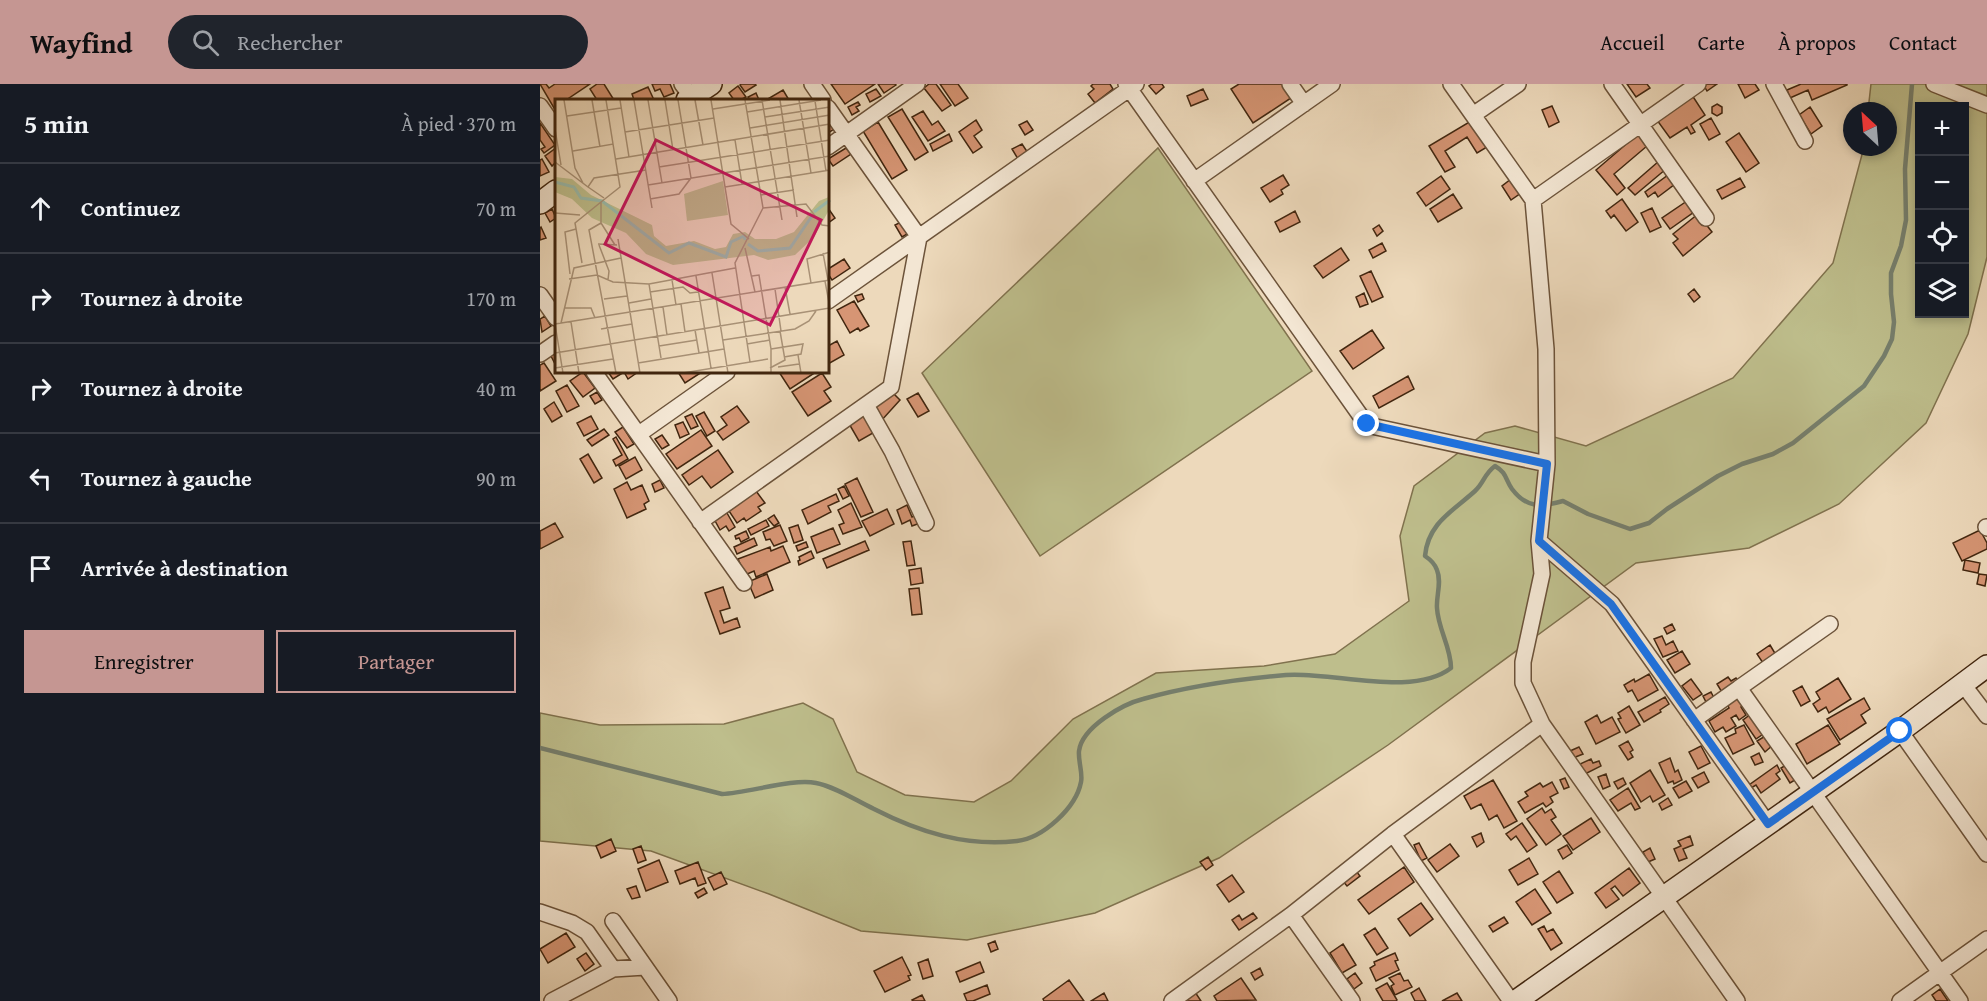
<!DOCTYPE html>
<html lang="fr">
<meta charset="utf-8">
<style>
body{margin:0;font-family:"Gentium Book Plus",serif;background:#20242c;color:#f1f3f6}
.controls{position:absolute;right:18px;top:18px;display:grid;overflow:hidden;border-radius:0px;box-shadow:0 3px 9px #0003}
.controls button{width:54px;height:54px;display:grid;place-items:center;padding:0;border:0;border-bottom:2px solid #363941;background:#171b24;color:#f1f3f6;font:30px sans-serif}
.compass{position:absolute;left:1303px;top:18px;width:54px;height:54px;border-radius:50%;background:#171b24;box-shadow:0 3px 9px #0003;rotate:334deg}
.stop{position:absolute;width:18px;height:18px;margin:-14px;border:4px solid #1a73e8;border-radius:50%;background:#fff}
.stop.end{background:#1a73e8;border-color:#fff;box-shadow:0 2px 6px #0008}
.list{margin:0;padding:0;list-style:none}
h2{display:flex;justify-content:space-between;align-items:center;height:78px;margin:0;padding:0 24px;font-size:26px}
h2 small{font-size:20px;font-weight:400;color:#9ea1a6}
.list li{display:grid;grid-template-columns:39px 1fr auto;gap:18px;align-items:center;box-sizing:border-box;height:90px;padding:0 24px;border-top:2px solid #363941}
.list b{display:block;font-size:22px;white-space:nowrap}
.list em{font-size:20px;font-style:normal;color:#9ea1a6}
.actions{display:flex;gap:12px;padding:18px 24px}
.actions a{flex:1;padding:14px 0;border:2px solid #c59692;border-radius:0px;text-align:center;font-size:21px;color:#c59692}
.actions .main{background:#c59692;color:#111}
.icon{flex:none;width:33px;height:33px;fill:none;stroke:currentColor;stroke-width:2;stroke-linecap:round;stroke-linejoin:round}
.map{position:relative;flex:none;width:1447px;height:917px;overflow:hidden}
header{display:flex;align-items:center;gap:36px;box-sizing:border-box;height:84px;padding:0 30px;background:#c59692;color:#111}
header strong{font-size:28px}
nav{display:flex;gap:33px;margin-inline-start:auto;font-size:21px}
.search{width:420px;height:54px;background:#20242c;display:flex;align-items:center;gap:15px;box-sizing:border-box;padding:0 21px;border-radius:33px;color:#9ea1a6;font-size:22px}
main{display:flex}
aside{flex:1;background:#171b24}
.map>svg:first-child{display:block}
</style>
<header>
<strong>Wayfind</strong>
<div class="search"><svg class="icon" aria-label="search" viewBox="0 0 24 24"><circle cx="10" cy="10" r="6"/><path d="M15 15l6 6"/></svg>Rechercher</div>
<nav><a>Accueil</a><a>Carte</a><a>À propos</a><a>Contact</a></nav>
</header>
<main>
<aside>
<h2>5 min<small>À pied · 370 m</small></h2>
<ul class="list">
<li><svg class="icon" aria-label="ahead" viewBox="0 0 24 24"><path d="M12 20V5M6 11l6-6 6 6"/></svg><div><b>Continuez</b></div><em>70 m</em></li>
<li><svg class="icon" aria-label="right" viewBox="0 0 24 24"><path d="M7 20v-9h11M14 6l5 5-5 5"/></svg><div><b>Tournez à droite</b></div><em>170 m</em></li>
<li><svg class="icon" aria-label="right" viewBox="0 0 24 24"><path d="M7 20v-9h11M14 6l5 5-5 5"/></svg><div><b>Tournez à droite</b></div><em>40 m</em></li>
<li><svg class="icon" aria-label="left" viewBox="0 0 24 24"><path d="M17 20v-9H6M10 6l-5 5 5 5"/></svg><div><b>Tournez à gauche</b></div><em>90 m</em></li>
<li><svg class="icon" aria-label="arrive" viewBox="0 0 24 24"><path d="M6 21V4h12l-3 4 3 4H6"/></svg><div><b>Arrivée à destination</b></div></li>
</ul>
<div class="actions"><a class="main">Enregistrer</a><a>Partager</a></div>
</aside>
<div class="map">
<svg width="1447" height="917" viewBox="0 0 1447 917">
<rect width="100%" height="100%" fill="#edd9bb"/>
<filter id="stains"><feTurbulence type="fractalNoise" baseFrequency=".00333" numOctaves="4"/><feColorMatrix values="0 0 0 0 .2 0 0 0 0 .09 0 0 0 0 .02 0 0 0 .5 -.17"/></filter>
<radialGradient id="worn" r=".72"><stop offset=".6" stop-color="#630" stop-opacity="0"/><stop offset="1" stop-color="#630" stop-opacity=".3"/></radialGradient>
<path fill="#bebe8c" stroke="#80724e" stroke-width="1.5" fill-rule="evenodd" d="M1331,0h116v173l-19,77 -42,89 -87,81 -90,44 -113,15 -248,182 -169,113 -124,55 -128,27 -106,-9 -92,-37 -118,-43 -111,-10v-128l60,12 124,-1 79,-21 30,16 24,53 48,23 69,7 37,-21 62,-62 83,-46 108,-7 71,-12 74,-53 -9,-65 14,-50 71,-53 30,-7 71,20 147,-68 100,-115 31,-116h24v-36h-20zM1380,22h44v208h-44z
M618,64l154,223 -272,185 -118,-183z"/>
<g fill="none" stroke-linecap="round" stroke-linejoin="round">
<path stroke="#767f6d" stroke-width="4.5" d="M0,664l182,46c26,-1 71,-16 94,-11 20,4 39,17 58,26 45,23 92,38 143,32 26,-3 59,-33 64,-59 2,-9 -3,-21 -2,-31 3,-24 44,-47 64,-52 46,-13 96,-20 143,-24 46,-4 126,23 165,-7 0,-21 -13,-39 -14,-60 -1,-12 5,-26 0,-38 -2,-6 -6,-10 -12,-14 3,-33 28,-45 50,-65 9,-8 9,-17 20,-25 12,7 10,13 17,23 15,20 30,18 51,12l25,13 42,15 19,-6 18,-14 51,-33 24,-12 31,-10 20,-11 71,-57 20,-30 8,-17 2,-17 -3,-28v-21l10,-27 5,-26 -1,-51 7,-85"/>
</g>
<path fill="#d69574" stroke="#41260f" stroke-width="1.5" d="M0,0h6l3,4 6,-4h35l-24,16h-10v7l-2,1z
M57,0h7l10,16h-17l-7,-11z
M112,0h18l4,9 -10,4 -4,-8 -5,2z
M201,0h14l1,1 -11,7 -5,-7z
M291,0h44l-30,20z
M338,0h17l1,1 -12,8z
M389,0h7l15,21 -9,6 -18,-23z
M400,0h18l10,14 -13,8z
M553,0h17l3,5 -18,14 -7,-9 6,-5 -3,-3z
M612,0h10l2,3 -8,7 -7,-8z
M699,0h43l9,14 -38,25 -22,-34z
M1087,0h20l3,4 -14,9z
M1163,0h14l-10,7z
M1198,0h17l4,6 -14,8z
M1261,0h46v1l-35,15 -4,-10 -18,8 -3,-8z
M198,2l8,11 -6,3h-6l-5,-7z
M108,3l6,13h-20l-2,-6z
M336,5l5,7 -11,6 -4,-8z
M663,5l5,10 -17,7 -4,-10z
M243,6l6,10h-23z
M1150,8l15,23 -14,10 4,7 -4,2 -4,-7 -17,11 -16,-22z
M216,9l3,7h-9l-2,-3z
M318,18l2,3 -4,2 3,4 -7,4 -4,-8z
M1177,20l5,3v6l-5,3 -5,-3v-6z
M1012,22l7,16 -10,5 -7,-17z
M1270,23l12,19 -11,8 -12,-19z
M362,25l26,43 -13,8 -27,-43z
M383,27l9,14 6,-4 7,10 -17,10 -16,-24z
M288,34l6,11 -6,4z
M1171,34l9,16 -11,6 -9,-16z
M436,36l6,10 -8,6 8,11 -9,6 -14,-21z
M487,37l6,9 -8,5 -6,-10z
M931,37l16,26 -10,6 -10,-16 -22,14 10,16 -10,5 -16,-26z
M338,38l29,48 -15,9 -29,-48z
M0,39l15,22 -11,8 -3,-4 4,-2 -5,-7z
M1199,49l20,30 -13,9 -20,-30z
M409,50l3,7 -19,10 -3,-7z
M1098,50l9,12 -33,28 11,14 -8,7 -21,-25z
M482,60l6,9 -10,6 -6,-10z
M16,64v14l-4,4 -7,-10z
M306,64l5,6 -18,12 -5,-7z
M2,75l7,13 -9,4v-16z
M1119,77l7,8 -31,26 -7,-7z
M743,91l6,10 -8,5 2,4 -13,8 -9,-14z
M1128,91l7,9 -17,13 -3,-5 -7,5 -3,-5z
M901,92l9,13 -24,17 -9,-13z
M1200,94l5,9 -23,12 -5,-9z
M971,95l10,14 -10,7 -9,-14z
M913,110l9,14 -24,14 -8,-13z
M1082,115l16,23 -12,9 -12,-16 -3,3 -5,-7z
M1147,117l7,11 -24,17 -8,-11z
M288,124l7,10 -7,5z
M1112,124l9,19 -11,5 -9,-19z
M12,125l4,9 -6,4 -5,-9z
M755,127l5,11 -20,10 -5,-10z
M1158,130l14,18 -29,24 -10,-13 5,-4 -5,-5z
M363,137l6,12 -7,4 -7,-12z
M839,141l4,6 -6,5 -4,-7z
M1,143l5,11 -6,2v-12z
M842,159l4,8 -13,7 -4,-8z
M801,164l8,12 -26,18 -9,-12z
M304,175l6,9 -18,12 -4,-6v-5z
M831,187l12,26 -11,5 -12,-26z
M1154,205l6,8 -6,5 -6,-8z
M824,209l4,11 -8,3 -4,-10z
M322,210l2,5 -6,3 -3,-6z
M314,217l15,25 -9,5 -2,-3 -8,5 -13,-23z
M5,232l6,10 -9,6 -2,-13z
M832,246l12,18 -31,21 -13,-18z
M297,257l7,14 -16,9v-18z
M16,264v18l-7,-14z
M4,279l12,18 -16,10v-26z
M43,288l12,16 -12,9 -13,-16z
M68,288h30l-10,7 -4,-7 -11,7z
M138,288h24l-17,11z
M239,288h37l-26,17z
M282,289l9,14 -7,4 7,10 -23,15 -16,-24z
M868,292l6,13 -35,19 -6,-12z
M27,301l12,21 -12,6 -11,-21z
M348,304l12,12 -19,21 -12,-12z
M57,308l5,8 -7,4 -5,-8z
M378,309l11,18 -11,6 -11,-18z
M14,318l8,14 -10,6 -8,-13z
M197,322l12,16 -26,18 -6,-8 10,-7 -6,-8z
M164,328l11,19 -8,5 -11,-20z
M152,330l6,12 -7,3 -6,-12z
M323,330l10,19 -14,8 -11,-19z
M51,332l7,13 -14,7 -7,-13z
M143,338l6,12 -9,4 -5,-13z
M83,343l11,17 -7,4 -12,-16z
M64,345l5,6 -17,11 -5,-6z
M161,346l11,16 -35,23 -11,-15z
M122,351l7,10 -7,4 -7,-10z
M76,353l12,22 -12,7 -3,-6 9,-5 -9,-16z
M178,366l15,22 -22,16 -9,-12 -13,9 -7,-10z
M48,370l14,24 -8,5 -14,-24z
M95,373l7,13 -16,9 -7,-13z
M317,394l16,34 -12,5 -16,-33z
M120,396l4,8 -9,4 -3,-8z
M87,398l4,8 11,-5 7,16 -5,3 2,5 -19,9 -13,-29z
M304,402l5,10 -6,3 -5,-10z
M216,407l9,12 -7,4 3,4 -15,10 -2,-3 -7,5 -8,-12z
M296,410l3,7 -11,5 3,6 -23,12 -6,-14z
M311,419l11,24 -19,7 -4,-9 5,-2 -6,-13z
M367,421l5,12 4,-2 4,8 -8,3 -2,-6 -8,4 -5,-14z
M347,425l7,15 -24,12 -8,-15z
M187,429l8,14 -6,4 -3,-5 -6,4 -7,-13z
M234,431l5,8 -5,3 -6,-7z
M226,436l3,6 -18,9 -3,-6z
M15,439l8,14 -23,12v-18z
M240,441l7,16 -13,5 -4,-7 -4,1 -3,-8z
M258,441l5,15 -9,3 -5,-15z
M293,444l7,16 -23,9 -6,-16z
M1440,446l7,13v6l-25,12 -9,-18z
M206,447l3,7 -8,4 -2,-4 -3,1 -1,-3z
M214,454l3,7 -20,9 -3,-7z
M325,457l4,9 -42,18 -4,-9z
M371,457l4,24 -8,1 -4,-24z
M266,458l2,5 -10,4 -2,-5z
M243,462l7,16 -34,15 -2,-6 -9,4 -7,-16 32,-12 1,4z
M271,467l3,7 -15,7 -1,-4 2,-1 -1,-3z
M1425,476l15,3 -2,10 -15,-3z
M381,484l2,15 -12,2 -2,-15z
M227,490l6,16 -18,8 -7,-16z
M1439,490l8,1 -2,11 -8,-2z
M183,503l7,21 -10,3 4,12 13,-5 3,9 -20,7 -15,-41z
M379,504l3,26 -10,1 -3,-26z
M1132,540l3,6 -8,4 -3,-6z
M1122,552l4,9 7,-4 5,10 -15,6 -9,-18z
M1230,561l6,10 -13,8 -6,-9z
M1142,567l8,13 -15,9 -8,-13z
M1109,590l9,16 -20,11 -6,-11 -4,2 -4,-7 10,-6 1,3z
M1188,593l3,4 5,-3 3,5 -16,11 -6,-10z
M1298,594l13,21 -22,14 -3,-6 -8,5 -5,-8 7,-5 -4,-7z
M1151,595l11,15 -9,6 -11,-14z
M1262,602l8,15 -9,5 -8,-15z
M1171,608l4,8 -8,4 -4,-8z
M1203,610l1,11 -3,2 5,8 -7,5 -3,-5 -5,3 5,8 -10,6 -3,-5 -8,5 -6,-11 20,-13 -2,-4z
M1125,613l4,7 -9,6 1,2 -17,10 -6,-10z
M1324,614l6,11 -9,6 5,8 -26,17 -13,-21z
M1089,622l11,19 -14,8 -8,-14 3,-1 -3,-5z
M1215,627l14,19 -13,9 -13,-19z
M1057,631l4,8 11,-6 8,15 -24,12 -11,-22z
M1204,641l10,19 -21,10 -8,-16 11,-5 -1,-4z
M1288,641l12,19 -33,20 -11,-20z
M1232,648l2,12 -9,8 -8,-11z
M1088,657l5,9 -3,2 3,5 -5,3 -9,-14z
M1161,662l9,17 -12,6 -9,-17z
M1039,663l4,7 -10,4 -3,-7z
M1219,669l4,9 -8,3 -4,-8z
M1130,674l5,14 3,-2 4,10 -8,4 -1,-3 -5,2 -9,-20z
M1051,675l2,4 6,-2 2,5 -16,8 -5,-10z
M1251,678l9,15 -10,6 -9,-15z
M1237,681l3,6 -4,3 4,5 -19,14 -5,-8 -5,3 -2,-3z
M1110,686l15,25 -12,7 -3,-6 -9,6 -11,-19z
M1164,688l5,10 -11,6 -6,-10z
M1066,690l4,12 -7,3 -5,-12z
M1025,694l4,9 -5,2 -4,-9z
M1083,694l3,6 -8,5 -4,-7z
M953,696l24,41 -13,7 -7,-13 -8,5 -8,-16 -10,5 -7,-13z
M1146,697l6,10 -13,7 -6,-10z
M1012,698l6,11 -8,4 3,5 -7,5 -3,-4 -18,10 -7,-11 10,-6 -3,-4 15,-9 3,4z
M1088,704l12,20 -5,2 -4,-7 -13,8 -8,-11z
M1128,714l4,7 -10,5 -3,-6z
M1002,724l3,5 6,-4 5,8 -5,3 10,14 -15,11 -19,-26z
M1051,734l9,14 -27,18 -10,-14z
M982,739l15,22 -10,7 -11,-16 -5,4 -5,-6z
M941,749l3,9 -7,5 -5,-10z
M1150,752l3,9 -10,4 4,9 -8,3 -5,-12 7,-3 -3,-5z
M71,755l5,12 -15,7 -5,-12z
M879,759l8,15 -6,3 -7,-16z
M910,760l9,12 -22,16 -9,-12z
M1027,761l5,8 -9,6 -5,-9z
M101,762l5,14 -8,3 -5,-14z
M1110,764l5,11 -7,3 -5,-10z
M668,773l5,8 -7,5 -6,-8z
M989,774l9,16 -20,11 -9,-15z
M119,776l9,22 -22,9 -8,-22z
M158,778l8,21 -8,3 -3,-8 -15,6 -5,-13z
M864,783l10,15 -45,32 -11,-14z
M1089,784l11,15 -17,13 -8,-10 -4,3 8,10 -13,9 -11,-15z
M816,787l4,5 -13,10 -5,-6z
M1019,787l14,22 -16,10 -14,-21z
M181,788l6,12 -13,6 -6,-12z
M692,791l12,17 -15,10 -12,-17z
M96,802l4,11 -8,2 -5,-10z
M164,804l3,5 -9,5 -3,-5z
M995,805l16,24 -19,12 -16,-23z
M881,819l12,16 -23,17 -12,-17z
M713,829l4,5 -18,12 -7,-10 7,-5 3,5z
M964,833l4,6 -15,9 -4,-6z
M1004,842l3,6 6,-3 9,14 -11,7 -13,-21z
M835,844l13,20 -11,7 -13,-20z
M26,849l9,14 -27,16 -8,-14z
M455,857l3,8 -7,3 -3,-8z
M803,860l13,21 -14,8 -12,-20z
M46,869l8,11 -9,7 -8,-12z
M855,869l3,7 -3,1 4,9 -23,11 -6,-13 5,-3 -1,-3z
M362,873l9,18 -3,1 2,4 -25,12 -11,-21z
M388,875l5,17 -10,3 -5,-16z
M440,878l4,10 -24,10 -4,-10z
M720,884l3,7 -8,5 -4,-7z
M815,889l7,10 -8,6 -7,-10z
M860,889l4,8 4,-1 4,7 -17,8 -4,-9 3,-2 -5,-6z
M701,894l15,22 -39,1 -3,-5z
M529,896l15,21h-40l-1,-2z
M847,899l10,17 -1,1h-13l-7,-12z
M447,901l3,9 -17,7h-6l-3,-7z
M651,902l10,15h-32z
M879,904l7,13h-11l-4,-8z
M1400,905l8,12h-12l-4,-6z
M564,909l4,8h-17z
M917,909l5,8h-20z
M382,911l3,6h-12l-1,-1z"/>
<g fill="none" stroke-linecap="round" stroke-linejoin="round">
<defs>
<path id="street" d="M142,0l10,13
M272,0l11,16
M586,0l241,341 180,39
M750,0l14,20
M911,0l82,116 13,149 1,115 -8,77 3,33 -19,88v21l19,41 195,277
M1072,0l94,134
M1234,0l31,57
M1394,0l53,21
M0,22l16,23
M933,31l45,-31
M288,63l89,-63
M654,97l138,-97
M993,116l165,-116
M0,211l16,23
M288,217l308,-217
M0,270l16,-11
M54,288l150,211
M326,321l26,46 34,72
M99,350l88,-62
M160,438l191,-135 28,-150 -91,-129
M1446,443l1,1
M999,457l73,63 156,220
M1422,599l25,33
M1199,604l91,-64
M1154,636l45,-32 221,313
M1360,647l87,123
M853,750l118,167
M0,828l32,11 15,9 26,37
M751,831l61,86
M73,837l56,80
M12,917l61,-32 32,-2
M632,917l119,-86 102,-81 149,-110
M1360,917l87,-62"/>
<path id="secondary" d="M147,16l24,-16
M0,119l16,-12
M976,917l384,-270 87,-65"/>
</defs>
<use href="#street" stroke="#6c533a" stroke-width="18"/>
<use href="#secondary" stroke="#41260f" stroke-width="24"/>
<use href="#street" stroke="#f3e6d3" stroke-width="15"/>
<use href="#secondary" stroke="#f3e6d3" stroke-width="21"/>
</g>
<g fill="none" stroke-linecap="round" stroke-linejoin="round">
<path stroke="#1a73e8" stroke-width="8" d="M827,340l180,40 -8,77 72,63 157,220 132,-93"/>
</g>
<g transform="translate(15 15)">
<rect width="274" height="274" fill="#edd9bb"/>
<path d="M0,78l17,2 19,16 61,30 2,11 12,10 28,-5 21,8 11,-2 7,-13 12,-2 10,7h21l18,-7 25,-31 10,-4v13l-15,27 -19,18 -27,5 -14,-5 -81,10 -27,-11 -20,-21 -34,-15 -20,-19 -17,-7zM168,82l5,34 -41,6 -3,-27z" fill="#bebe8c"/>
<path fill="none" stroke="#9abbab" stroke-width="3" d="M0,83l19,5 7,11 21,3 67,52 20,-10 37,14 5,-15 13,-6 1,4M259,113l16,-12M193,145l10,7 32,-3 22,-32"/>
<path fill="none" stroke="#a89176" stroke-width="1.5" d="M9,1l11,68 8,15M37,1l8,47M51,1l7,44M65,1l9,57M79,1l18,108M93,1l14,83M110,1l8,50M140,1l8,45M156,1l20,124 18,15M190,1l18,108 -28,55 15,99M207,1l20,120M225,1l17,117M244,1l12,73M260,2l11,70M158,10l57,-9M192,13l74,-12M12,17l54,-8M210,18l65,-10M195,29l80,-13M0,30l6,36M70,33l89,-14M180,41l7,44M18,52l40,-7 7,43 -19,15v21l14,22M61,60l214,-35M0,63l33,25 6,-9 52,-8M104,68l171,-27M93,86l182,-29M33,88l16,11M170,88l105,-17M206,96l33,-5M95,100l29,-5 12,-16 -13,-78M208,109l43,-4 16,21 8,1M0,114l25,2M46,124l-12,7 27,143M63,140l22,134M43,145l19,1M44,146l10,26 -1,9M190,149l10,44M268,154l5,27M27,164l-7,-40 26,-21M157,174l16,100M15,175l-5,-42 11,-3M141,177l15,92M197,177l7,-1 12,74v24M14,180l28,-4 16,7 36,2 86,-16M117,181l4,25M256,184l-4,-24 23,-7M94,185l12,74M230,188l5,27M220,190l6,42M95,193l33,-5 7,6 8,-1M49,200l23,-3M74,204l22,-4M126,205l4,28M108,208l4,28M9,209h27l4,10M16,223l8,51M6,224l13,-55 47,-10M0,225l275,-44M0,225l8,49M46,230l31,-5M140,231l4,23M168,241l72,-11 14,-8 7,-10M192,245l23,-4M104,247l38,-6M216,250l32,-5 -2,10 -17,3M0,254l275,-45 -5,-27M243,256l3,18M83,264l86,-14M223,268l21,-3M0,269l58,-9M215,269l15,-8 -5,-29M128,274l85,-14"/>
<path fill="#c2185b" fill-opacity="0.15" stroke="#c2185b" stroke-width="3" d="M101,41l165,80 -51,105 -165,-81z"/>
<rect width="274" height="274" fill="none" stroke="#41260f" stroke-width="3"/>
</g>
<rect width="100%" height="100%" filter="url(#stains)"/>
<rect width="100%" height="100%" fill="url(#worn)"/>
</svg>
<div class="controls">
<button>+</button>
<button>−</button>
<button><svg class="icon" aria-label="locate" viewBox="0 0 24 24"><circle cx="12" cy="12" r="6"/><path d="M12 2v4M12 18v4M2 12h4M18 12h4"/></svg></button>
<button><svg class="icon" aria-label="layers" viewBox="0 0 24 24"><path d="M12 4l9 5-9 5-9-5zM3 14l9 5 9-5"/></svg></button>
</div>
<svg class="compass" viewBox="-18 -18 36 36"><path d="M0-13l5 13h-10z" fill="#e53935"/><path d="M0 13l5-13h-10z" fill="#9ea1a6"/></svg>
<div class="stop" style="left:1360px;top:647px"></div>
<div class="stop end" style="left:827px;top:340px"></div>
</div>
</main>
